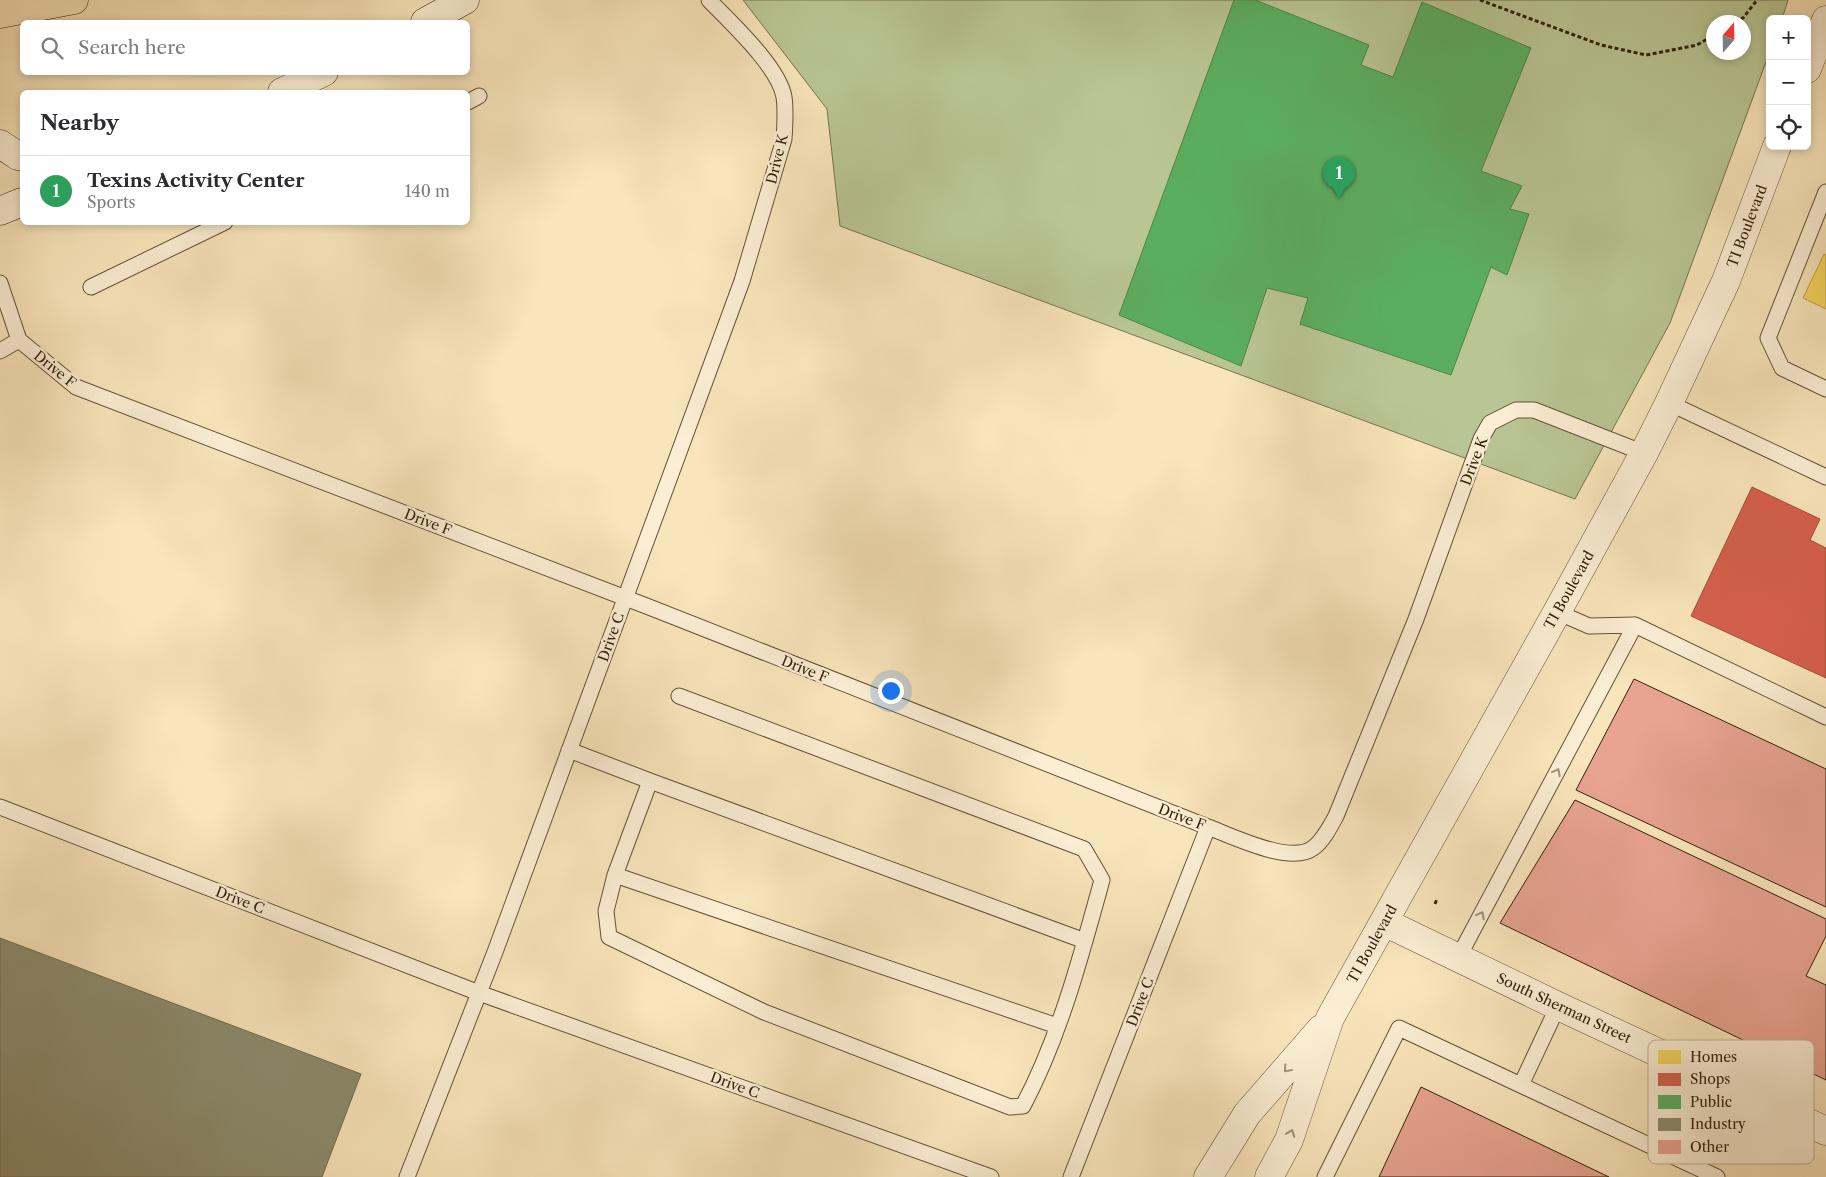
<!DOCTYPE html>
<meta charset="utf-8">
<style>
body{margin:0;font-family:"Libre Caslon Text",serif;background:#f7f7f7;color:#2b2b33}
.controls{position:absolute;right:15px;top:15px;display:grid;overflow:hidden;border-radius:8px;box-shadow:0 2px 8px #0003}
.controls button{width:45px;height:45px;display:grid;place-items:center;padding:0;border:0;border-bottom:1px solid #e1e1e2;background:#fff;color:#2b2b33;font:25px sans-serif}
.compass{position:absolute;left:1706px;top:15px;width:45px;height:45px;border-radius:50%;background:#fff;box-shadow:0 2px 8px #0003;rotate:20deg}
.you{position:absolute;left:890px;top:690px;width:18px;height:18px;margin:-12px;border:4px solid #fff;border-radius:50%;background:#1a73e8;box-shadow:0 0 0 8px #1a73e833}
.badge{display:grid;place-items:center;width:32px;height:32px;border-radius:50%;background:#8f2418;color:#fff;font-size:16px;font-weight:700}
.pin{position:absolute;translate:-50% -41px;filter:drop-shadow(0 1px 2px #0008)}
.pin::after{content:'';position:absolute;top:26px;width:18px;height:15px;background:inherit;clip-path:polygon(0 0,100% 0,50% 100%)}
.list{margin:0;padding:0;list-style:none}
h2{display:flex;justify-content:space-between;align-items:center;height:65px;margin:0;padding:0 20px;font-size:21px}
h2 small{font-size:16px;font-weight:400;color:#7c7c81}
.list li{display:grid;grid-template-columns:32px 1fr auto;gap:15px;align-items:center;box-sizing:border-box;height:70px;padding:0 20px;border-top:1px solid #e1e1e2}
.list b{display:block;font-size:19px;white-space:nowrap}
.list p{margin:0;font-size:16px;white-space:nowrap;color:#7c7c81}
.list em{font-size:16px;font-style:normal;color:#7c7c81}
.icon{flex:none;width:28px;height:28px;fill:none;stroke:currentColor;stroke-width:2;stroke-linecap:round;stroke-linejoin:round}
.map{position:relative;flex:none;width:1826px;height:1177px;overflow:hidden}
.search{position:absolute;background:#fff;box-shadow:0 2px 8px #0003;left:20px;top:20px;width:450px;height:55px;display:flex;align-items:center;gap:12px;box-sizing:border-box;padding:0 18px;border-radius:8px;color:#7c7c81;font-size:19px}
.panel{position:absolute;background:#fff;box-shadow:0 2px 8px #0003;left:20px;top:90px;width:450px;height:135px;border-radius:8px}
.map>svg:first-child{display:block}
</style>
<div class="map">
<svg width="1826" height="1177" viewBox="0 0 1826 1177">
<rect width="100%" height="100%" fill="#f9e5bb"/>
<filter id="stains"><feTurbulence type="fractalNoise" baseFrequency=".004" numOctaves="4"/><feColorMatrix values="0 0 0 0 .2 0 0 0 0 .09 0 0 0 0 .02 0 0 0 .5 -.17"/></filter>
<radialGradient id="worn" r=".72"><stop offset=".6" stop-color="#630" stop-opacity="0"/><stop offset="1" stop-color="#630" stop-opacity=".3"/></radialGradient>
<path fill="#b9c694" stroke="#767450" fill-rule="evenodd" d="M743,0h1045l-6,19h-12v32l-100,272 -95,176 -735,-273 -13,-117zM1714,22h30v30h-30z"/>
<path fill="#f6d55c" stroke="#bc9f44" d="M1824,254l2,1v54l-23,-11z"/>
<path fill="#d6604d" stroke="#a54d39" d="M1752,487l68,32 -10,21 16,8v130l-135,-62z"/>
<path fill="#5aae61" stroke="#4f8447" d="M1234,0h21l114,45 -8,20 32,12 29,-75 109,46 -50,123 41,15 -12,23 19,5 -22,61 -16,-8 -40,108 -151,-51 8,-26 -41,-10 -26,78 -122,-51z"/>
<path fill="#8c8c6e" stroke="#726c50" d="M0,938l361,136 -39,103h-322z"/>
<path fill="#e8a391" stroke="#34210b" d="M1634,679l192,90v138l-250,-117z
M1575,800l251,119v17l-20,40 20,9v95l-326,-157z
M1421,1087l188,90h-230z"/>
<g fill="none" stroke-linecap="round" stroke-linejoin="round">
<defs>
<path id="service" d="M468,102l11,-6
M1826,192l-58,146 14,30 44,21
M0,283l19,57
M91,287l134,-65
M19,340l57,47 573,220 559,220c24,9 83,38 105,21 10,-7 17,-21 23,-32l80,-197 65,-180 9,-16 26,-13h18l110,43
M0,351l19,-11
M1669,403l157,74
M1557,612l32,14 46,-1 191,92
M569,750l81,31 -35,94 -9,36 3,26 155,75 246,95 13,-1c37,-70 58,-150 79,-226l-18,-31 -405,-153
M650,781l435,160
M0,807l479,186 512,184
M615,875l442,151
M1458,958l177,-333
M1521,1085l37,-79
M407,1177l88,-225 247,-671 42,-142c1,-14 2,-28 0,-42 -5,-30 -53,-74 -75,-97
M1071,1177l137,-350
M1325,1177l74,-149 318,149"/>
<path id="tertiary" d="M1807,69l19,-49
M1384,922l174,84 268,125
M1208,1177l39,-63 74,-85
M1269,1177l20,-37 41,-122 227,-406 87,-159 25,-50 57,-122 51,-135"/>
<path id="secondary" d="M425,22l40,-22
M282,92l42,-20
M0,144l18,12 4,1
M0,211l22,-9"/>
<path id="motorway" d="M0,14l74,-14"/>
</defs>
<use href="#service" stroke="#655237" stroke-width="17"/>
<use href="#tertiary" stroke="#655237" stroke-width="29"/>
<use href="#secondary" stroke="#34210b" stroke-width="29"/>
<use href="#motorway" stroke="#34210b" stroke-width="29"/>
<path stroke="#34210b" stroke-width="3" stroke-dasharray="4 2.5" stroke-linecap="butt" d="M1480,0l121,45 45,10 51,-10 17,-10
M1735,22l8,-4 14,-18
M1435,904l2,-5"/>
<use href="#service" stroke="#fbeed3" stroke-width="15"/>
<use href="#tertiary" stroke="#fbeed3" stroke-width="28"/>
<use href="#secondary" stroke="#fbeed3" stroke-width="28"/>
<use href="#motorway" stroke="#f9e5bb" stroke-width="28"/>
</g>
<defs><path id="oneway-chevron" d="M-2-3.5L2.5 0L-2 3.5" fill="none" stroke-width="1.6" stroke-linecap="round" stroke-linejoin="round" transform="scale(1.25)"/></defs>
<g stroke="#a19279">
<use href="#oneway-chevron" transform="translate(1557 772) rotate(-62)"/>
<use href="#oneway-chevron" transform="translate(1481 915) rotate(-62)"/>
<use href="#oneway-chevron" transform="translate(1287 1069) rotate(131)"/>
<use href="#oneway-chevron" transform="translate(1291 1133) rotate(-70)"/>
</g>
<g text-anchor="middle" stroke-width="5" stroke-linejoin="round" paint-order="stroke">
<g font-size="14" fill="#34210b" stroke="#fbeed3">
<text transform="translate(777 159) rotate(-76)" y="5">Drive K</text>
<text transform="translate(1747 226) rotate(-69)" y="5">TI Boulevard</text>
<text transform="translate(55 369) rotate(39)" y="5">Drive F</text>
<text transform="translate(1474 461) rotate(-69)" y="5">Drive K</text>
<text transform="translate(428 522) rotate(21)" y="5">Drive F</text>
<text transform="translate(1569 590) rotate(-61)" y="5">TI Boulevard</text>
<text transform="translate(611 637) rotate(-70)" y="5">Drive C</text>
<text transform="translate(805 669) rotate(22)" y="5">Drive F</text>
<text transform="translate(1182 817) rotate(21)" y="5">Drive F</text>
<text transform="translate(240 900) rotate(21)" y="5">Drive C</text>
<text transform="translate(1372 944) rotate(-61)" y="5">TI Boulevard</text>
<text transform="translate(1140 1002) rotate(-69)" y="5">Drive C</text>
<text transform="translate(1564 1008) rotate(25)" y="5">South Sherman Street</text>
<text transform="translate(735 1085) rotate(20)" y="5">Drive C</text>
</g>
</g>
<rect x="1648" y="1040" width="166" height="124" rx="8" fill="#fbeed3" stroke="#bfb097" stroke-width="1"/>
<rect x="1658" y="1050" width="23" height="14" fill="#f6d55c"/>
<rect x="1658" y="1073" width="23" height="13" fill="#d6604d"/>
<rect x="1658" y="1095" width="23" height="14" fill="#5aae61"/>
<rect x="1658" y="1118" width="23" height="13" fill="#8c8c6e"/>
<rect x="1658" y="1140" width="23" height="14" fill="#e8a391"/>
<g font-size="14" fill="#34210b">
<text x="1690" y="1062">Homes</text>
<text x="1690" y="1084">Shops</text>
<text x="1690" y="1107">Public</text>
<text x="1690" y="1129">Industry</text>
<text x="1690" y="1152">Other</text>
</g>
<rect width="100%" height="100%" filter="url(#stains)"/>
<rect width="100%" height="100%" fill="url(#worn)"/>
</svg>
<div class="controls">
<button>+</button>
<button>−</button>
<button><svg class="icon" aria-label="locate" viewBox="0 0 24 24"><circle cx="12" cy="12" r="6"/><path d="M12 2v4M12 18v4M2 12h4M18 12h4"/></svg></button>
</div>
<svg class="compass" viewBox="-18 -18 36 36"><path d="M0-13l5 13h-10z" fill="#e53935"/><path d="M0 13l5-13h-10z" fill="#7c7c81"/></svg>
<div class="you"></div>
<div class="pin badge" style="left:1339px;top:198px;background:#2e9e5b">1</div>
<div class="search"><svg class="icon" aria-label="search" viewBox="0 0 24 24"><circle cx="10" cy="10" r="6"/><path d="M15 15l6 6"/></svg>Search here</div>
<section class="panel">
<h2>Nearby<small></small></h2>
<ul class="list">
<li><span class="badge" style="background:#2e9e5b">1</span><div><b>Texins Activity Center</b><p>Sports</p></div><em>140 m</em></li>
</ul>
</section>
</div>
